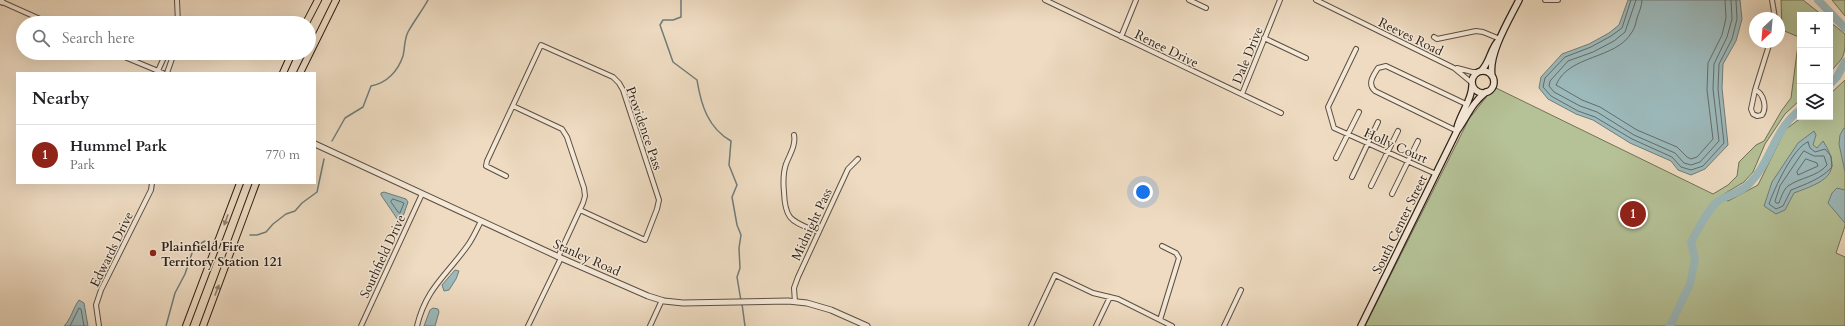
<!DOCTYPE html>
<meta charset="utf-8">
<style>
body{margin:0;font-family:Cardo,serif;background:#f2f2f2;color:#202124}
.controls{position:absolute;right:12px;top:12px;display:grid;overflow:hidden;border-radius:0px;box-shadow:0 4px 16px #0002}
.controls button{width:36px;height:36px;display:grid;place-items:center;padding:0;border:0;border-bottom:1px solid #e0e0e0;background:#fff;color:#202124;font:20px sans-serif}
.compass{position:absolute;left:1749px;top:12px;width:36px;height:36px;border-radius:50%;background:#fff;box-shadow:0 4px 16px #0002;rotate:206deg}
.you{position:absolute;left:1143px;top:192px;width:14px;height:14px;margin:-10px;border:3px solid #fff;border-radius:50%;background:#1a73e8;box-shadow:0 0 0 6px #1a73e833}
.badge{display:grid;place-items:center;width:26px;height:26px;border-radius:50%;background:#8f2418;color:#fff;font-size:13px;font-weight:700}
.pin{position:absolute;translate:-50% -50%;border:2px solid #fff;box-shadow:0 1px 4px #0006}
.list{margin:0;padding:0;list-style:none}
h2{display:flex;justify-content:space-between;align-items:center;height:52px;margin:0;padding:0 16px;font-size:17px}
h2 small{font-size:13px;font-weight:400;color:#757577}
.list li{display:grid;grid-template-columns:26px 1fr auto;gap:12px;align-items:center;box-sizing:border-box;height:60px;padding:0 16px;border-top:1px solid #e0e0e0}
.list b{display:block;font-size:15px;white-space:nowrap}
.list p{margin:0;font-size:13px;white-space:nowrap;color:#757577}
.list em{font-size:13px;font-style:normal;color:#757577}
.icon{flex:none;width:22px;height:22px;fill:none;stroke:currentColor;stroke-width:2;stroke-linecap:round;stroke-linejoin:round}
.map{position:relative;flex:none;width:1845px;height:326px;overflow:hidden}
.search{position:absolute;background:#fff;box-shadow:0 4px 16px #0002;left:16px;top:16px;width:300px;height:44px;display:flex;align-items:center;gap:10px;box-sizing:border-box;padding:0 14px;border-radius:22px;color:#757577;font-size:15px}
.panel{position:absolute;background:#fff;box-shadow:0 4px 16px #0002;left:16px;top:72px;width:300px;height:112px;border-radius:0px}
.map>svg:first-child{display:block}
</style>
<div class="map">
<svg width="1845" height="326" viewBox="0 0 1845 326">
<rect width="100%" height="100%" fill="#eedbc1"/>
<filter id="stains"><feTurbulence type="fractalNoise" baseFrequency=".005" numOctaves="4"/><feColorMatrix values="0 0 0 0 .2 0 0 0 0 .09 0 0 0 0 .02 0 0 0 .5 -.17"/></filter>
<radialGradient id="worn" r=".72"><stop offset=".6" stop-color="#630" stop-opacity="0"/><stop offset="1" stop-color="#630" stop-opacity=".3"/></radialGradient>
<path fill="#b5c196" stroke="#717056" d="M1781,0h22l19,15h-22v85l-15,14 -20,30 -12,28 -9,10 -25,15 9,4 30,-16 27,-55 17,-13h28v-23l15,-14v146l-9,27 9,4v69h-480l104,-207 25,-32 219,107 15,-9 9,-9 2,-14 17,-17 8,-4 18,-31 9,-12 8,-61 -17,-7z
M1832,0h13v16z
M1830,22l15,12v3c0,20 -1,20 -15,35z"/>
<path fill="#9cb9bb" stroke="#707c79" d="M1628,0h112l2,19 -6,22 -13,23 -1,24 6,57 -23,24 -14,6 -13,-5 -7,-9 -41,-18 -37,-23 -17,-6 -28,-15 -9,-11 2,-11 21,-23 27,-10 20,-11 10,-8z
M1844,128h1v44l-6,-28 1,-9z
M1814,131l2,4 -3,10 4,3 6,-7c22,34 0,41 -29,52l-9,17 -9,4 -12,-8 8,-24 26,-39z
M1837,188l8,2v33l-17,-20 4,-10z
M384,192l22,7 2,3 -7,20 -3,-2 -17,-25v-2z
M455,270l4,1 -3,8 -7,11 -5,1 -2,-6z
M79,300l5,3 4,23h-24c7,-7 9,-18 15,-26z
M433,308l5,1 1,3 -4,14h-11l6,-16z"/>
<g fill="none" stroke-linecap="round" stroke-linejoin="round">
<path stroke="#646c69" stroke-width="1" d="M1631,0l-9,28 -11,8 -20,11 -26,10 -20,21 -2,9 8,9 27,15 17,6 37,22 40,18 9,10 10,3 12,-4 21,-23 -6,-54 1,-25 13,-25 5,-20 -1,-19
M1636,0l-11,32 -11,9 -21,11 -25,9 -18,20 -1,5 5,6 26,14 17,6 37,23 41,18 9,10 7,2 9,-3 19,-21 -6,-52 1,-25 13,-27 5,-18 -1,-19
M1642,0c0,6 -3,12 -5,18 -1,4 -2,10 -5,14 -16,28 -63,22 -76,53l26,15 18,7 37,23 40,17 10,10 4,2 6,-2 16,-18 -6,-49 1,-27 14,-28 4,-17 -1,-18
M1808,142l2,6 5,4 10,-3 6,7 1,11c-11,12 -26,17 -41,23l-8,16 -7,3 -7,-5c5,-15 25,-58 39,-62z
M1804,151l10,5h10l3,9c-10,12 -26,12 -39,21 -4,3 -7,11 -9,17h-3l-1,-2 5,-15z
M1806,159l11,4 1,3 -20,9 -1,-3z
M393,199l11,4 -4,10 -2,-1 -7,-10z
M70,326l9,-18 2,1 3,17"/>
<path stroke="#707c79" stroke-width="1.5" d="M681,0v17l-8,3h-10l-3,5 13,37 24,18c4,25 11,48 34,61l-2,24 8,20 -5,12 5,28 4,10 -2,13 1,20 -3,9 4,24
M332,141l13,-23 18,-11 8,-21c16,-3 27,-15 32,-30 2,-8 1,-16 5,-24 6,-11 14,-21 20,-32
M250,235h7l9,-3 7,-8 13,-10 9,-3 7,-8 15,-11 7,-33
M742,304l3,22
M166,326l9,-33 10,-19 9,-27 11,-6"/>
<path stroke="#9cb9bb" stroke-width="8" d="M1818,0l27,28
M1830,84l7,-7 8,-15
M1670,326l20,-42 5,-25 -4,-17c6,-11 19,-37 30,-43 10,-5 21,-7 29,-16 21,-21 24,-54 50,-73"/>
<defs>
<path id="minor" d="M177,0l1,23
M1045,0l236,113
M1189,0l17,8
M1316,0l138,68 17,14
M1545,0h13
M1772,0l3,18
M2,2l47,21
M1121,37l15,-37
M1434,37l3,2 39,-8 7,1 17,7
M1264,38l42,20
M1356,49l-28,58 6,21 102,46
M115,53l48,20
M1457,68l15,4h6
M157,73l9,-20
M167,73l7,-20
M1755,90c9,3 12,18 7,25l-5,1 -4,-2 -2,-5z
M1755,90l15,-48
M1242,94l38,-94
M513,106l49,23 5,8 17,51 1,8 -2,7 -25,54
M1457,131l-82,-40c-8,-7 -2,-15 3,-23l8,-2 80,38
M794,135c2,10 -4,19 -8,29 -3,9 -3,18 -2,28 1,30 9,29 34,40
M1336,158l23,-46
M506,176l-20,-10 1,-5 54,-116 72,32 6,6 4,7 36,110 -2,9 -12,31 -65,-30
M1352,177l26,-55
M1371,186l27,-55
M1392,194l26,-53
M795,302l-1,-14 4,-11 50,-108 10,-10
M1160,320l19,-62 -3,-5 -14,-7
M99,326l-3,-21 5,-15 50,-100 1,-7
M361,326l61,-132
M417,326c9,-38 30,-51 51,-81 5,-7 9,-16 13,-24
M528,326l33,-68
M650,326l12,-26
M1031,326l24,-51 38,18 25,6 54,27
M1096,326l14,-29
M1224,326l17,-36"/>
<path id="tertiary" d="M0,1l2,1
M315,144l246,114 87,38 16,5 19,2 105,-2 19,2 24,7 36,16"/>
<path id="secondary" d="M1472 82a11 11 0 1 1 22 0a11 11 0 1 1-22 0Z
M1481,71c9,-9 9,-21 17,-30
M1492,76c-4,-22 17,-56 27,-76
M1457,128c3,-14 15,-28 15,-42
M1361,326l96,-195c10,-14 15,-28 29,-39"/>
<path id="primary" d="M306,23l12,-23
M283,73l9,-20
M300,73l36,-73
M186,326l54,-143
M203,326l53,-143"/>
</defs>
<use href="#minor" stroke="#5d4f42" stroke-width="6"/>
<use href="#tertiary" stroke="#5d4f42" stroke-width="7"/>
<use href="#secondary" stroke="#2d2017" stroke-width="8"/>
<use href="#primary" stroke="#2d2017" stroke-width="8"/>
<use href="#minor" stroke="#f4e8d7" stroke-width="4"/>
<use href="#tertiary" stroke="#f4e8d7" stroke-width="5"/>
<use href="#secondary" stroke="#f4e8d7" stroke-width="5.5"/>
<use href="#primary" stroke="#eedbc1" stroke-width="6"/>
</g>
<defs><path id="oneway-solid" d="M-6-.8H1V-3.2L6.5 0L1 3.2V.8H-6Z"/></defs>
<g fill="#8e7e6c">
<use href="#oneway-solid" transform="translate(226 220) rotate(110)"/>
<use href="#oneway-solid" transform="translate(217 290) rotate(-69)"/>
</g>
<circle fill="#8f2418" stroke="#f4e8d7" stroke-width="1.5" cx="153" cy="253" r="4"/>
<g text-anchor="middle" stroke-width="3" stroke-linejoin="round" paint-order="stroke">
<g font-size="13" fill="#2d2017" stroke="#f4e8d7">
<text transform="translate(1411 36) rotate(26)" y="5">Reeves Road</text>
<text transform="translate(1167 48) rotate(26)" y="5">Renee Drive</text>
<text transform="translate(1247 55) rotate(-68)" y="5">Dale Drive</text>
<text transform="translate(645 128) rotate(71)" y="5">Providence Pass</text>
<text transform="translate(1396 145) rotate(24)" y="5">Holly Court</text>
<text transform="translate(811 224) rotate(-65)" y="5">Midnight Pass</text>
<text transform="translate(1399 224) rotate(-64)" y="5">South Center Street</text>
<text transform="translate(111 249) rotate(-64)" y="5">Edwards Drive</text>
<text transform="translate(382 256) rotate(-65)" y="5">Southfield Drive</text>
<text transform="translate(587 257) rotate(24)" y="5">Stanley Road</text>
</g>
<g font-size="13" font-weight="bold" fill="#2d2017" stroke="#f4e8d7" text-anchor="start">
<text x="161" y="251">Plainfield Fire<tspan x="161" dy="15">Territory Station 121</tspan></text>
</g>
</g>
<rect width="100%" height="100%" filter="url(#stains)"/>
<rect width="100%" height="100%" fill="url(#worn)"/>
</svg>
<div class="controls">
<button>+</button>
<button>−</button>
<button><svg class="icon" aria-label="layers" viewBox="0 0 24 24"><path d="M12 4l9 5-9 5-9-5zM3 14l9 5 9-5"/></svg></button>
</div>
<svg class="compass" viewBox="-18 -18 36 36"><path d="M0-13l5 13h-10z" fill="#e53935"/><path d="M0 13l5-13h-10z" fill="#757577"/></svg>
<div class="you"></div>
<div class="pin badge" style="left:1633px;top:214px">1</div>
<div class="search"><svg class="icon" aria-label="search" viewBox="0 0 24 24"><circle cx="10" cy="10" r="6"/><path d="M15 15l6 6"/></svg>Search here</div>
<section class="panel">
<h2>Nearby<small></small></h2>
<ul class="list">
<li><span class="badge">1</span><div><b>Hummel Park</b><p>Park</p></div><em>770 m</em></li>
</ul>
</section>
</div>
